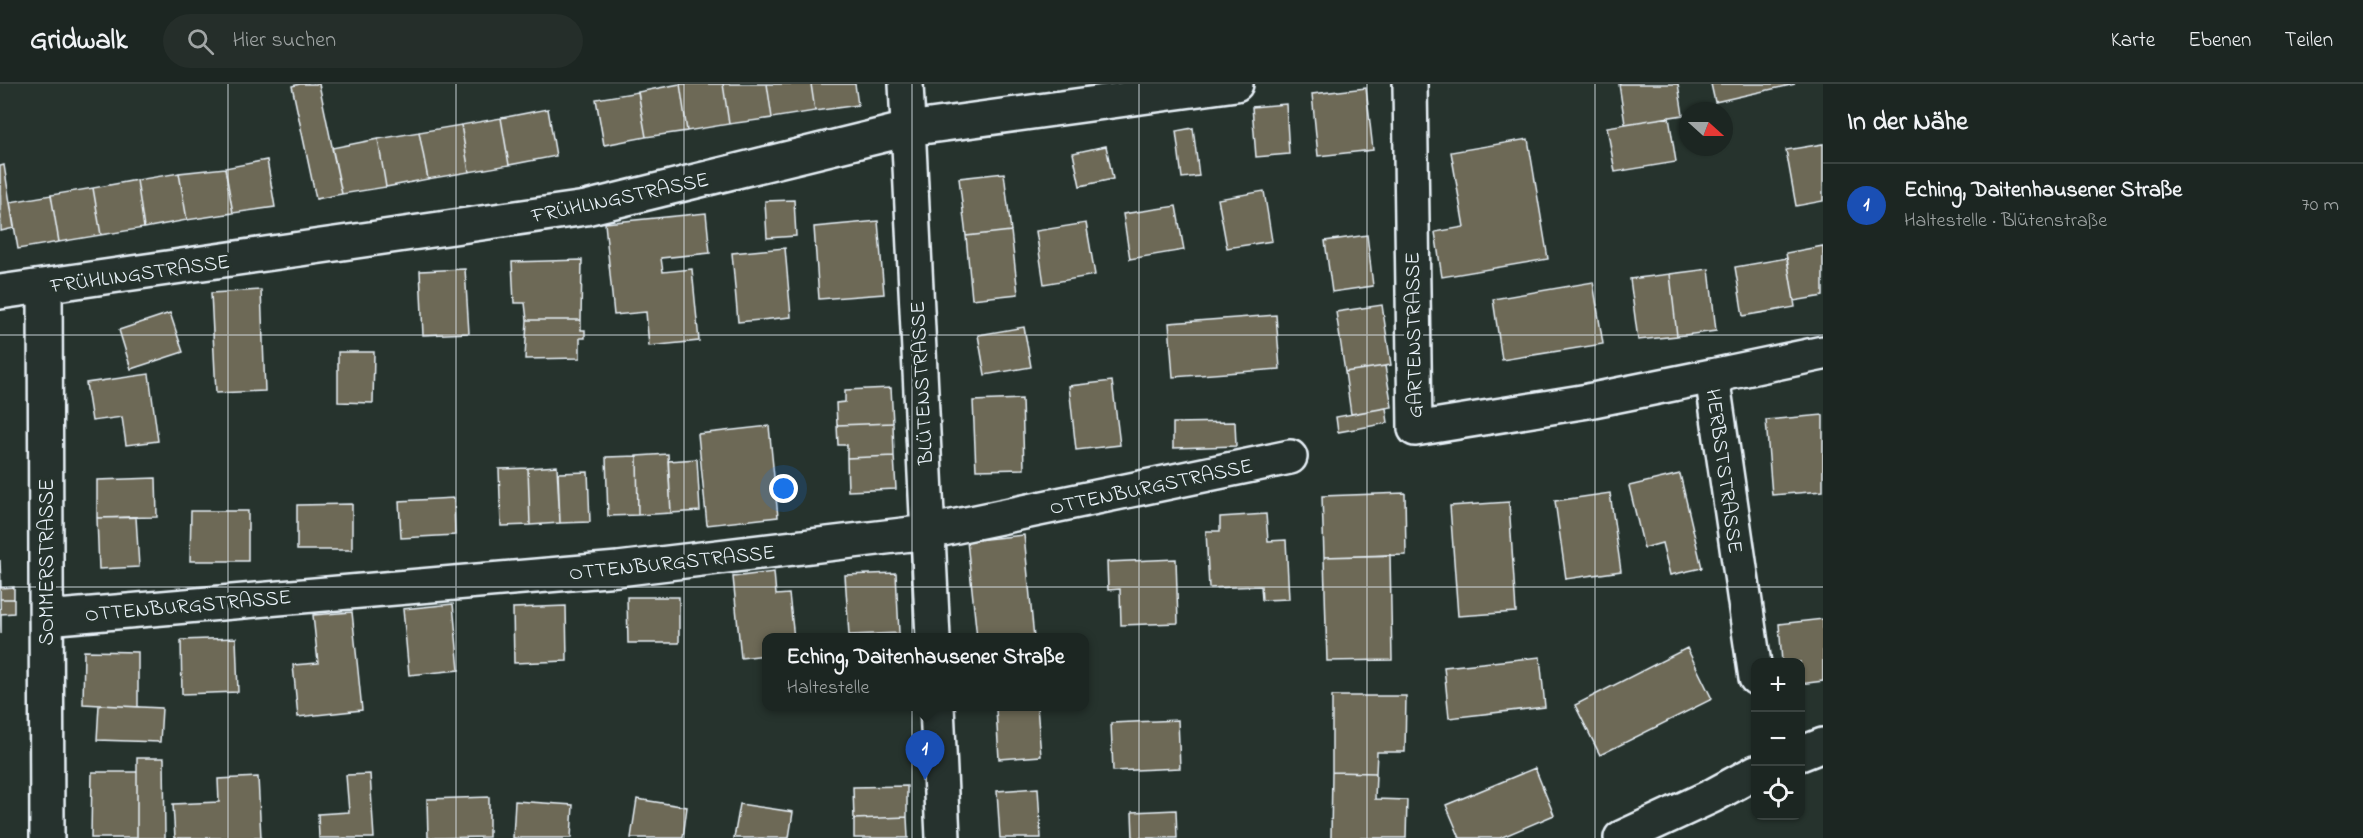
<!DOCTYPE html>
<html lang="de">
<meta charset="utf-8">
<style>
body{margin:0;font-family:"Indie Flower",sans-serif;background:#252e2a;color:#f1f3f6}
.controls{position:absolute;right:18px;bottom:18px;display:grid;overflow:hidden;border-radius:12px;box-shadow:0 2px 4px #0004}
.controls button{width:54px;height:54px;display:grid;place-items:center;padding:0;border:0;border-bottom:2px solid #3a4340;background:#1c2622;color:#f1f3f6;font:30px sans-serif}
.compass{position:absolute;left:1679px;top:18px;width:54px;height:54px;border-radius:50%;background:#1c2622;box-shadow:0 2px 4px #0004;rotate:111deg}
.you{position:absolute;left:784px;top:405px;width:21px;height:21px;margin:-15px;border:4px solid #fff;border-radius:50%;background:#1a73e8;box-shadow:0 0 0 9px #1a73e833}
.badge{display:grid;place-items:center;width:39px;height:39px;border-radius:50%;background:#bca0f2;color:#fff;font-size:20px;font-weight:700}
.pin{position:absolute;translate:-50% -50px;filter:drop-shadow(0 2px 3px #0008)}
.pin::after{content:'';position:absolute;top:32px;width:21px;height:18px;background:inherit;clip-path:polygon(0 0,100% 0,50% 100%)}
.popup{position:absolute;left:762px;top:549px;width:327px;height:78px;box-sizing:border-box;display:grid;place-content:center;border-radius:12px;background:#1c2622;filter:drop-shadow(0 2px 4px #0005);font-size:20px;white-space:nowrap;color:#a0a5a5}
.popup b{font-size:22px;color:#f1f3f6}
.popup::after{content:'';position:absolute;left:50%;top:100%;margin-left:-12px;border:12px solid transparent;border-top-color:#1c2622}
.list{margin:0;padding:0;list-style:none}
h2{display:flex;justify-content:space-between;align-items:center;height:78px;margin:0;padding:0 24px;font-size:26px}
h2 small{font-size:20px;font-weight:400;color:#a0a5a5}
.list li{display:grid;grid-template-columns:39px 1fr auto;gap:18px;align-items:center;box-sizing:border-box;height:84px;padding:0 24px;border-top:2px solid #3a4340}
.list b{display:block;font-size:22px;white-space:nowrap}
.list p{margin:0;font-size:20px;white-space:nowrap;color:#a0a5a5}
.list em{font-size:20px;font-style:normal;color:#a0a5a5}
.icon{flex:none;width:33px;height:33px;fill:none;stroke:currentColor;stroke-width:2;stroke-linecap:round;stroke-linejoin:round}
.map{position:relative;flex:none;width:1823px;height:754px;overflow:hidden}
header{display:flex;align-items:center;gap:36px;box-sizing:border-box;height:84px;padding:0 30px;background:#1c2622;border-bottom:2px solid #3a4340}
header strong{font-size:28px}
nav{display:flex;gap:33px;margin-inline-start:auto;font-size:21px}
.search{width:420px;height:54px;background:#252e2a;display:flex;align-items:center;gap:15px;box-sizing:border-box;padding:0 21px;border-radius:33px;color:#a0a5a5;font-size:22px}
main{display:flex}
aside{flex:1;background:#1c2622}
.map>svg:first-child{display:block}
</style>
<header>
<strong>Gridwalk</strong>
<div class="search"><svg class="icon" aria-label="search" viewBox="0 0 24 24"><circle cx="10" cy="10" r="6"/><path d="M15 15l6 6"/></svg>Hier suchen</div>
<nav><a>Karte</a><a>Ebenen</a><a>Teilen</a></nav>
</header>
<main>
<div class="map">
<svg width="1823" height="754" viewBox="0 0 1823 754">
<rect width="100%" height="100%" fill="#26332d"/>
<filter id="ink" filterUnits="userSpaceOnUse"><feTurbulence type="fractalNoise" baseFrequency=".0167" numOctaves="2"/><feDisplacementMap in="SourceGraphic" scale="12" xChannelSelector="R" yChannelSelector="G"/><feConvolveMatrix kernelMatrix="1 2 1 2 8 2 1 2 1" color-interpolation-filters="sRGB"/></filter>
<g filter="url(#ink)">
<path fill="#6d6956" stroke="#e8f1f8" stroke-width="1.5" d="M300,0h19l23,110 -26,5 -24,-113z
M680,0l7,47 -41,6 -8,-45z
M680,0h43l6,40 -42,7z
M723,0h44l5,34 -43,6z
M767,0h44l4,27 -43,7z
M811,0h44l3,21 -43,6z
M1619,0h59l5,31 -58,9z
M1711,0h84l-80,18z
M1366,4l7,62 -55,6 -6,-62z
M638,8l8,45 -42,8 -8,-46z
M1286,20l3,50 -33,3 -4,-50z
M548,25l8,47 -47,9 -8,-47z
M1669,33l7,45 -61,10 -8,-45z
M501,34l8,47 -40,7 -8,-47z
M461,41l8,47 -41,7 -9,-47z
M1193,44l6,48 -17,2 -6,-47z
M419,48l9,47 -42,8 -8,-48z
M378,55l8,48 -44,7 -10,-46z
M1528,55l20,120 -106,18 -7,-45 29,-5 -13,-75z
M1823,60v57l-27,5 -10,-56z
M1106,62l7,33 -33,7 -7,-33z
M267,76l8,47 -42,6 -8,-45z
M4,81l10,63 -13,3 -1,-65z
M225,84l8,45 -46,7 -8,-47z
M179,89l8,47 -43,8 -7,-48z
M1004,89l7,58 -45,5 -7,-58z
M137,96l7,48 -43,7 -8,-47z
M93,104l8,47 -42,7 -8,-47z
M1264,107l8,50 -45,7 -9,-49z
M51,111l8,47 -41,7 -8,-47z
M794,116l2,36 -29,2 -2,-37z
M1176,122l8,44 -54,9 -7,-45z
M706,129l4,40 -49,5 2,14 29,-3 7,72 -50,5 -3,-34 -32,3 -9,-92z
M878,137l6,73 -65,5 -5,-72z
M1086,139l9,52 -51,9 -8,-53z
M1011,147l7,63 -46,5 -6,-63z
M1367,151l6,51 -41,6 -7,-51z
M1823,162v50l-29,5 -8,-48z
M785,164l6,69 -53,5 -6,-69z
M1787,174l8,49 -52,9 -8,-49z
M582,176l-1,60h-54l-2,-17h-11l-2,-41z
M465,185l4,64 -46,2 -3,-64z
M1709,185l7,62 -39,5 -7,-62z
M1670,190l7,62 -39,4 -8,-61z
M1593,198l10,62 -101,16 -9,-61z
M261,206l4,101 -49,2 -5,-100z
M1382,221l9,60 -46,7 -9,-60z
M170,229l13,39 -52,17 -12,-39z
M1276,231l4,54 -107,8 -4,-54z
M527,236h54v10h4v8h-5v20l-55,1z
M1024,243l7,40 -46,8 -7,-40z
M338,268h36l-1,51 -35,-1z
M1385,282l7,41 -41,7 -6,-42z
M149,290l9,67 -32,4 -4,-28 -30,4 -6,-38z
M1112,297l8,64 -44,5 -7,-64z
M891,304l2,35 -56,2 -1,-22 9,-1v-12z
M1022,315l2,70 -48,1 -3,-69z
M1386,324l2,15 -50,9 -2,-15z
M1823,331v76l-51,4 -6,-75z
M1235,338l1,24 -63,2v-25z
M893,339l1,33 -47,2v-13h-9l-1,-20z
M769,342l9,91 -71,8 -9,-91z
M668,370l3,59 -33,2 -1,-59z
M637,372l1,59 -30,1 -2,-59z
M894,372l2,33 -48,2 -1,-33z
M697,375l3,52 -29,2 -3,-52z
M557,382l3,57 -30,2 -2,-57z
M528,384l2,57 -29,1 -2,-57z
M588,388l2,50 -30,1 -2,-50z
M1680,390l22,94 -32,7 -8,-32 -18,5 -15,-62z
M156,394l1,39 -60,1v-38z
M1405,409l1,62 -82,2 -2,-61z
M1610,409l11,78 -55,8 -11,-78z
M454,414l1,37 -54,3 -2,-37z
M1509,418l7,110 -58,4 -8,-110z
M352,420v46h-55v-45z
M191,427h57v50h-58z
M1266,430l2,27 18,-1 3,59 -27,1 -1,-14 -52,2 -3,-57h14v-14z
M136,433l3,50 -40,2 -2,-51z
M1024,451l10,103h-57l-10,-97z
M1390,471l2,105 -65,1 -3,-104z
M1176,475l2,64 -57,2 -1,-36 -12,1 -1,-28z
M0,476l1,28 13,-1v12h-14z
M774,488l2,23 13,-1 5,44h-28v17l-25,3 -8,-81z
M896,489l3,60 -50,2 -4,-60z
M627,513h52v46h-51z
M0,515h14v14l-13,1v20z
M453,520l6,66 -50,5 -6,-66z
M566,522l1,55 -53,2 -1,-55z
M352,528l10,98 -64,7 -5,-52 25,-2 -5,-48z
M1823,535v62l-23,3v-22h-18l-3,-38z
M899,549l1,5h-51v-3z
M236,554l2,54 -56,2 -1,-54z
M1687,564l25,51 -112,56 -25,-50z
M84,567l54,1v55l-55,-3z
M1540,573l5,50 -96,11 -5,-51z
M1332,612h74l-1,56h-28l-1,21 -44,-1z
M99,621l63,3 -2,34 -63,-2z
M1037,622l4,50 -42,3 -3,-50z
M1178,636l2,48 -67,3 -2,-48z
M137,674h27l1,80h-28z
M1535,684l19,47 -54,23h-40l-14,-33z
M92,688h45v66h-46z
M1332,688l44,1 -1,26 32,1 -1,38h-75z
M370,690l4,64h-55l-1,-24 31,-2 -3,-37z
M258,693l3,61h-86l-2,-34 46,-2 -1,-23z
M907,702v31l-53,2 -1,-32z
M1038,704l3,50h-41l-3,-47z
M489,713v40l-61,1 -1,-39z
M637,715l50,8 -4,31h-52z
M515,717l58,4 -2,33h-58z
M740,720l53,8 -4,26h-55z
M1176,726l1,28h-44l-1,-26z
M907,733l1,21h-54v-19z"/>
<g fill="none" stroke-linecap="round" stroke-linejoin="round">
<defs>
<path id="minor" d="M906,0l27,554
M1410,0l5,345 173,-28 124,-25
M45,203l2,551
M0,208l586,-84 322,-79 328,-45
M46,534l572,-49 310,-37 362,-75
M1756,594l-44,-302 111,-23
M937,622l6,132
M1800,670l23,-9
M1621,754l91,-42 44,-24"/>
</defs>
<use href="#minor" stroke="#e8f1f8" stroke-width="38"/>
<use href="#minor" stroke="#26332d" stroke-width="33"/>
</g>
</g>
<path fill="none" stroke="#e8f1f8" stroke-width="1.5" stroke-opacity="0.55" d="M228,0v754M456,0v754M684,0v754M912,0v754M1139,0v754M1367,0v754M1595,0v754M0,251h1823M0,503h1823"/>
<g text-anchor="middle" stroke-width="6" stroke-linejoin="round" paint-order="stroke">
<g font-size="21" fill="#e8f1f8" stroke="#26332d">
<text transform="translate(620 113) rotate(-12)" y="7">FRÜHLINGSTRASSE</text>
<text transform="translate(140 189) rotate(-8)" y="7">FRÜHLINGSTRASSE</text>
<text transform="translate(1413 251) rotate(-91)" y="7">GARTENSTRASSE</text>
<text transform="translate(921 299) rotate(-93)" y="7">BLÜTENSTRASSE</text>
<text transform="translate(1725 387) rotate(82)" y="7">HERBSTSTRASSE</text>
<text transform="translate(1151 402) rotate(-12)" y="7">OTTENBURGSTRASSE</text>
<text transform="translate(46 478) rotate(-90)" y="7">SOMMERSTRASSE</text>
<text transform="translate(672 478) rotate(-6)" y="7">OTTENBURGSTRASSE</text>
<text transform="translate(188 521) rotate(-5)" y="7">OTTENBURGSTRASSE</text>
</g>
</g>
</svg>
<div class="controls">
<button>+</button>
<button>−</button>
<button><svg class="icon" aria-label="locate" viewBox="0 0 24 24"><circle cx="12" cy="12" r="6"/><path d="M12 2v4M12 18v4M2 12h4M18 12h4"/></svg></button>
</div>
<svg class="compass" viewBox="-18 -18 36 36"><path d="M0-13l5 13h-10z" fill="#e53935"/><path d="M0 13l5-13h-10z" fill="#a0a5a5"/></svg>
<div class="you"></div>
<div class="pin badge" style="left:925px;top:696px;background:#1a4fb4">1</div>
<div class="popup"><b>Eching, Daitenhausener Straße</b>Haltestelle</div>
</div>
<aside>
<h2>In der Nähe<small></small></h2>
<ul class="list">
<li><span class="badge" style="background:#1a4fb4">1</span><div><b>Eching, Daitenhausener Straße</b><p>Haltestelle · Blütenstraße</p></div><em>70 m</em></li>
</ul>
</aside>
</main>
